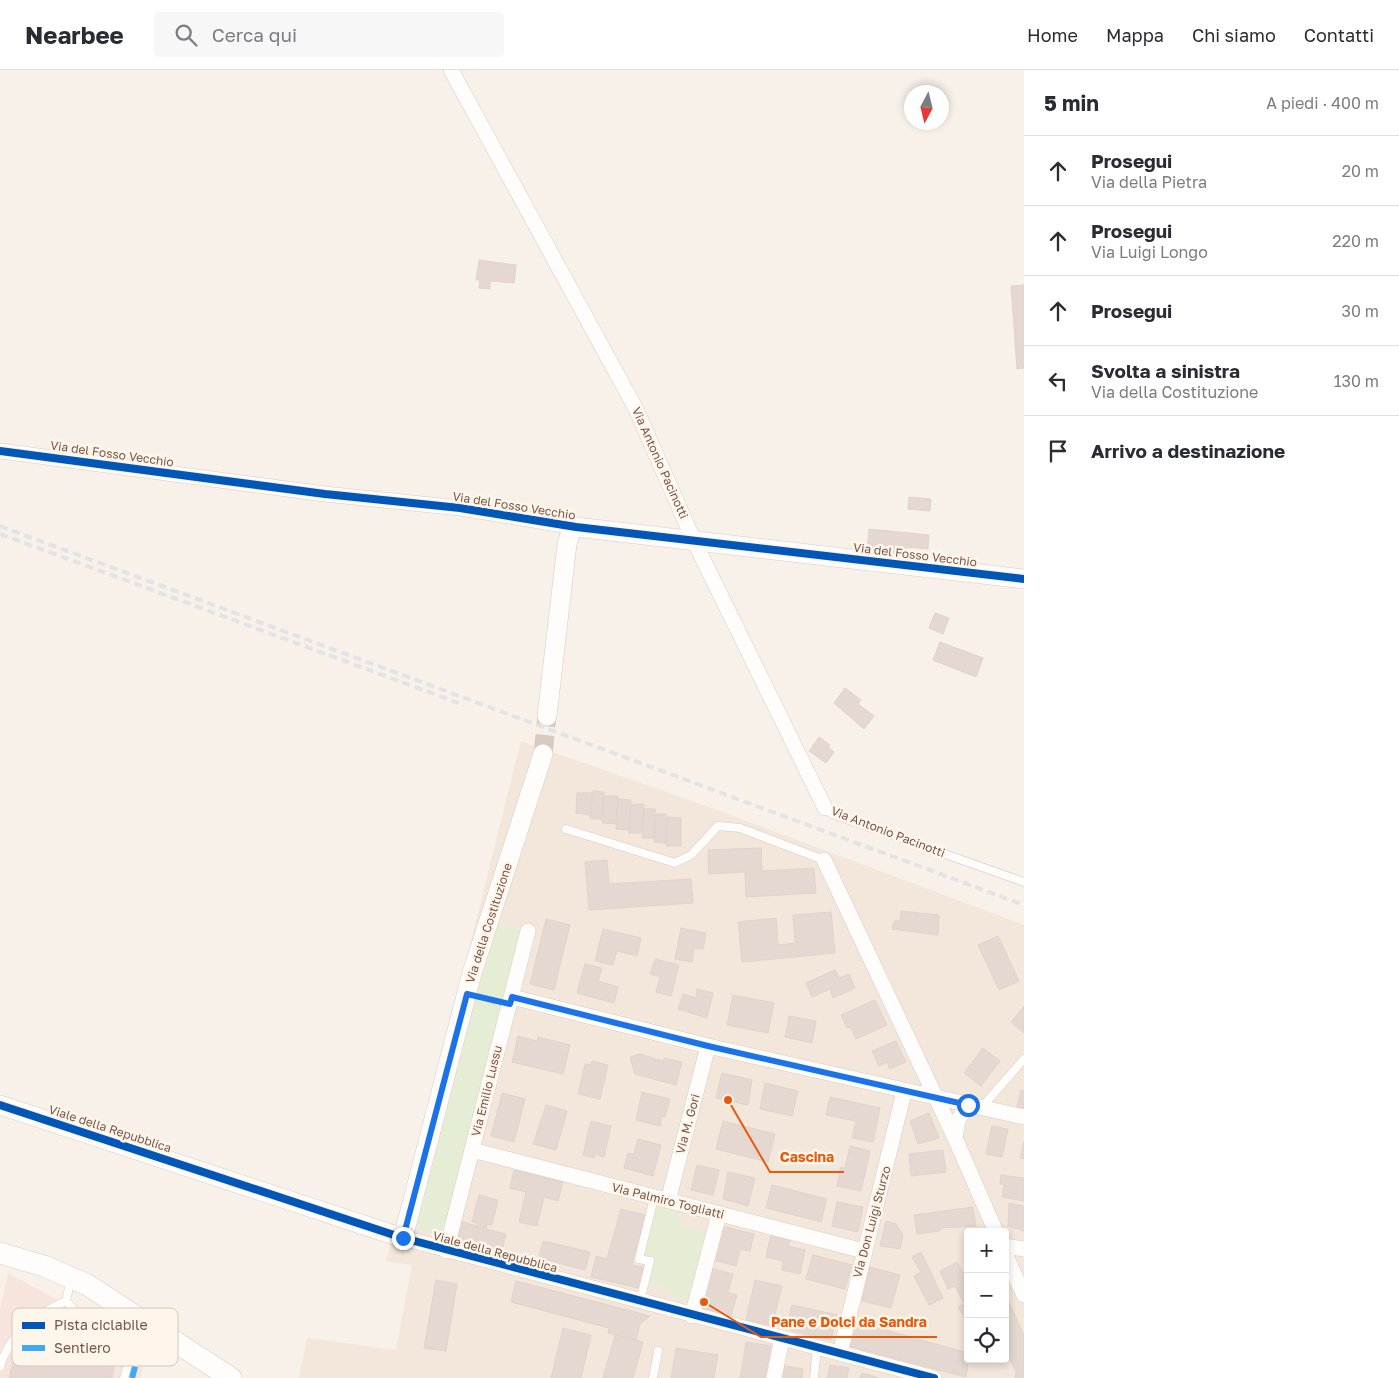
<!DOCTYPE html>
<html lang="it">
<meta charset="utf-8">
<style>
body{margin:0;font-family:"Golos Text",sans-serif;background:#f7f7f7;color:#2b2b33}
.controls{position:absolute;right:15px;bottom:15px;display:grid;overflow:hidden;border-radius:5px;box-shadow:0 2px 8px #0003}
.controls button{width:45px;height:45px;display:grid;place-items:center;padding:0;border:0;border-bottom:1px solid #e1e1e2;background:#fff;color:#2b2b33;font:25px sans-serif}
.compass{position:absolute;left:904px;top:15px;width:45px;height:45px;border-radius:50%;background:#fff;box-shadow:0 2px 8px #0003;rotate:187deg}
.stop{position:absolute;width:15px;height:15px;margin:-11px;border:4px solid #1a73e8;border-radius:50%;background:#fff}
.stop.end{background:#1a73e8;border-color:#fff;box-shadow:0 1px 5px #0008}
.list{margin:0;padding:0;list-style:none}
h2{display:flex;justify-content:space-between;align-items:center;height:65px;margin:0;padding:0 20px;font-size:21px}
h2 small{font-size:16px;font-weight:400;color:#7c7c81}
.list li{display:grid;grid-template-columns:32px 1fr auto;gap:15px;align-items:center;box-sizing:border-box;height:70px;padding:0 20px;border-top:1px solid #e1e1e2}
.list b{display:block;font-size:19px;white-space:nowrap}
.list p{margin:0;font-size:16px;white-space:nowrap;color:#7c7c81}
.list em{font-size:16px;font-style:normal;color:#7c7c81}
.icon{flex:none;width:28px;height:28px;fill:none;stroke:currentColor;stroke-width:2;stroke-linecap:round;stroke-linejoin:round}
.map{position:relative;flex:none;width:1024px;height:1308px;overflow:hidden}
header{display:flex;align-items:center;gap:30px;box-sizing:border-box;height:70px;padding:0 25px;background:#fff;border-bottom:1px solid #e1e1e2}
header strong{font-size:24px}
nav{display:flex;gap:28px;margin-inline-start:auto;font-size:18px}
.search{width:350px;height:45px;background:#f7f7f7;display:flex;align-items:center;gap:12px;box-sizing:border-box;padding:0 18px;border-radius:5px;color:#7c7c81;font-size:19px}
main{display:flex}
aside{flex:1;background:#fff}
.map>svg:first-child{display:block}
</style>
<header>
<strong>Nearbee</strong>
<div class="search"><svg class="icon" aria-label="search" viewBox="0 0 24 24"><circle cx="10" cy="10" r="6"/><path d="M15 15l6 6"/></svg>Cerca qui</div>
<nav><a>Home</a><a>Mappa</a><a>Chi siamo</a><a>Contatti</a></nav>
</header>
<main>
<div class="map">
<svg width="1024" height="1308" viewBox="0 0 1024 1308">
<rect width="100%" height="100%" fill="#f7f1ea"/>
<path fill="#f3e6da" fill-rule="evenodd" d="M521,671l180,63 323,121v453h-725l8,-40 89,12 16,-85 -27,-4 18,-47zM968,1162h37v127h-37z"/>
<path fill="#f7e5dd" d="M8,1203l139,76 -7,29h-140v-68z"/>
<path fill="#e5eed4" d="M499,855l21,5 -74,301c-10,6 -16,3 -26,-3l-2,-7 65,-248z
M656,1136l22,5 -2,6 5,1 -2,7 24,7 10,-6 -21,76 -22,-6 -3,-8 -19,-5 7,-23 -12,-4z"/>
<path fill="#e4d8d1" stroke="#e0d3cc" d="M479,190l37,5 -2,18 -24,-2v8l-11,-1 1,-8h-4z
M1024,215v83l-7,1 -6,-83z
M909,427l22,2 -1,12 -22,-2z
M869,459l60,6 -1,14 -21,-2 -1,8 -39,-4z
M935,543l14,5 -6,16 -14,-6z
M940,572l43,16 -7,19 -43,-17z
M845,618l16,12 -3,4 16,12 -10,13 -30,-26z
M819,667l11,8 -2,2 6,5 -8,11 -17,-12z
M593,721l11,1 -2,27h-12z
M577,723h15l-1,22 -15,-2z
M605,726h13l-2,28 -14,-1z
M618,729l13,1 -2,30 -13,-1z
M644,734l-3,29h-12l2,-28z
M644,739h11l-1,29h-12z
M656,744h10v29l-12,-1z
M667,747l14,1v28h-15z
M761,778l1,23 52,-3 2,25 -70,4 -1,-25 -36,2 -1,-24z
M607,790l2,24 82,-5 2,24 -104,7 -4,-48z
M901,841l38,4 -1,20 -46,-6 2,-8h6z
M831,842l4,41 -93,9 -4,-40 38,-4 2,27 17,-2 -2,-28z
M546,849l24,6 -16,65 -24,-6z
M681,858l25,5 -3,16 -9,-1 -2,14 -17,-3z
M603,859l38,9 -4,18 -20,-5 -4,14 -18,-4z
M998,866l21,45 -20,9 -21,-45z
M655,889l24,6 -8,31 -15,-4 4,-15 -10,-3z
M585,894l17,4 -4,13 20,6 -4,16 -37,-10z
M835,900l4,8 10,-4 6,14 -22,10 -3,-9 -18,8 -6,-14z
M697,919l16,4 -6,25 -29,-9 5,-15 13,4z
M733,925l41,8 -6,30 -41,-8z
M875,930l12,25 -31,14 -5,-12 -4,1 -6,-13z
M1024,936v27l-13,-11z
M789,946l27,5 -4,22 -27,-6z
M518,966l19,5 1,-4 32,8 -7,29 -51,-12z
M896,971l10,21 -16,7 -3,-7 -8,4 -7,-15z
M983,978l17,13 -19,25 -17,-13z
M640,984l22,7 3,-3 17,4 -6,23 -41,-11 -5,-17z
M592,991l16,4 -8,34 -22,-5 7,-30 6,1z
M722,1003l30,7 -4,25 -32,-7z
M765,1013l33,8 -6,25 -32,-7z
M1021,1020l3,1v17l-7,-1z
M642,1022l28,7 -5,18 -3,-1 -2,10 -24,-6z
M502,1023l23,6 -11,43 -23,-6z
M830,1027l50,11 -7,34 -21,-4 4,-17 -30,-6z
M546,1035l21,6 -11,39 -23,-6z
M929,1043l10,25 -21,6 -8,-23z
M591,1051l20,5 -7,31 -9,-3 -1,4 -11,-3z
M723,1051l52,13 -7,28 -52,-13z
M992,1056l16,3 -6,28 -16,-3z
M638,1069l23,6 -8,31 -29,-8 4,-15 6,1z
M1024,1071v18l-4,-1z
M850,1076l20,5 -9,40 -24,-5 4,-19 4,1z
M943,1080l3,22 -35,4 -2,-22z
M697,1095l22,5 -6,25 -22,-5z
M514,1100l49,12 -5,19 -14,-4 -7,29 -18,-4 7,-30 -16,-4z
M728,1102l27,6 -7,28 -25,-7z
M1001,1105l23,3v23l-22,-4 2,-13h-4z
M772,1115l55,14 -6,23 -55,-14z
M479,1125l19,5 -6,25 -5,-1 -1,5 20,5 -5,19 -47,-12 5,-20 18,5 1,-3 -6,-1z
M837,1132l26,5 -5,25 -26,-6z
M1009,1133l15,3v25l-16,-5z
M973,1137l3,19 -36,2v3l-23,3 -3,-19z
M621,1139l24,6 -13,50 11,2 -5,21 -47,-11 5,-21 11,3z
M886,1151l10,3 7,11 -3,14 -20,-3z
M721,1156l33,8 -4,17 -10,-2 -4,17 -23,-6z
M771,1164l19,4 -2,8 17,4 -5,24 -18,-4 1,-9 -17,-4z
M543,1171l47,11 -5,18 -46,-12z
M921,1182l22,46 -14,7 -15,-29 7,-4 -9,-15z
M813,1185l39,10 -7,24 -39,-10z
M957,1192l11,22v39l-10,-16 6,-3 -9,-18 -7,3 -8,-18z
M870,1197l30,8 -9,33 -29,-7z
M710,1198l23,6 -5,19 9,2 -6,21 -32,-9z
M436,1210l21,4 -11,67 -22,-3z
M755,1210l27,6 -10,40 -26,-6z
M516,1211l134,35 -10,8 -4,16 -28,-7 1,-5 -98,-26z
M1005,1223l19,42v43h-9l1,-6 -11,-24z
M792,1235l45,10 -6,25 -45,-11z
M854,1248l15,4 -1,3 96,27 4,11 -2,14 -118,-31z
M563,1258l28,7 -10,43h-30z
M615,1265l28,7 -10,36h-30z
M746,1272l25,4 -6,32h-25z
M17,1276l97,21 -2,11h-103z
M676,1278l42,7 -4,23h-43z
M780,1295l23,4 -1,9h-24z
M830,1295l19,3 -2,10h-20z
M862,1303l8,2 9,3h-19z"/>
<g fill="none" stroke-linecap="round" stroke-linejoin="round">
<path stroke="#d7cac2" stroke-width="19" stroke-dasharray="19 9" stroke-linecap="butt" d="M543,684l4,-38"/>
<defs>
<path id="service" d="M825,738l7,6 192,68
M566,759l109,34 16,-8 27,-29 22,2 84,32
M982,1037l42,-48
M66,1231l28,31 36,18
M640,1231l10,-40 -11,-2 15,-61
M51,1276l5,-24 38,10
M0,1297c8,-32 38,-54 66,-66l5,-22
M124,1308l16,-56
M653,1308l5,-27
M814,1308l3,-31"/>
<path id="minor" d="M451,0l185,339 58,132 131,267
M0,381l325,43 135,14 116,19
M824,790l131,278 41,94
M512,927l196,49 316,71
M955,1068l3,-18 10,-15
M472,1080l392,101
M668,1131l40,-155
M403,1168l531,140
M1005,1176l19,3
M446,1181l82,-320
M1005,1184l19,41
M692,1246l27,-102
M840,1283l64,-261
M774,1308l8,-40"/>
<path id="tertiary" d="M547,646l20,-172 4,-13 5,-4 448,52
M0,1035l403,133 69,-265 71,-219"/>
<path id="secondary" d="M0,1183l44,13 42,18 145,94"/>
</defs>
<use href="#service" stroke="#d6ccc6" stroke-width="9"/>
<use href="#minor" stroke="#d6ccc6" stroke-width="16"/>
<use href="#tertiary" stroke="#d6ccc6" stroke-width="20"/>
<use href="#secondary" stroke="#d6ccc6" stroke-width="22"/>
<path stroke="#dad0cd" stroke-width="2.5" stroke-dasharray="1 4" stroke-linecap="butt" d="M482,927l14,4"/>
<use href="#service" stroke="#fefdfc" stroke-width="8"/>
<use href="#minor" stroke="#fefdfc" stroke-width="15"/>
<use href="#tertiary" stroke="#fefdfc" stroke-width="19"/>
<use href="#secondary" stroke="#fefdfc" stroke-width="21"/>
<path stroke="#e4e2e5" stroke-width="4" stroke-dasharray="8 5" stroke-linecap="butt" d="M0,456l1024,379
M0,464l464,171"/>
<path stroke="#3fa9f5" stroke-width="6" stroke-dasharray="12 6" stroke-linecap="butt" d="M132,1308l7,-26 19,-21"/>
<defs>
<path id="cycleway" d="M0,381l325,43 135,14 116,19 448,52
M0,1035l403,133 531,140"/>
</defs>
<use href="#cycleway" stroke="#fff6eb" stroke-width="11"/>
<use href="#cycleway" stroke="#0057b8" stroke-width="8"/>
</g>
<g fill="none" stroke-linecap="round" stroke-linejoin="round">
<path stroke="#1a73e8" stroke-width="6" d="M403,1168l64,-244 43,10 2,-7 196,49 260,59"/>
</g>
<g text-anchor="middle" stroke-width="5" stroke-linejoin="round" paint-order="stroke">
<g font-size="12" fill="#765649" stroke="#fff6eb">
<text transform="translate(112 384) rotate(8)" y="4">Via del Fosso Vecchio</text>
<text transform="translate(660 393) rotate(66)" y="4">Via Antonio Pacinotti</text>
<text transform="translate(514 436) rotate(9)" y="4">Via del Fosso Vecchio</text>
<text transform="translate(915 485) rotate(7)" y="4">Via del Fosso Vecchio</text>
<text transform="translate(888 762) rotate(21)" y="4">Via Antonio Pacinotti</text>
<text transform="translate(489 853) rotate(-72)" y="4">Via della Costituzione</text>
<text transform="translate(487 1021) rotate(-76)" y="4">Via Emilio Lussu</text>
<text transform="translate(688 1054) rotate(-75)" y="4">Via M. Gori</text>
<text transform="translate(110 1059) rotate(18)" y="4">Viale della Repubblica</text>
<text transform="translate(668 1131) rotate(14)" y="4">Via Palmiro Togliatti</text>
<text transform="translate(872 1152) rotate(-75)" y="4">Via Don Luigi Sturzo</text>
<text transform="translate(495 1182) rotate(15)" y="4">Viale della Repubblica</text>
</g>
</g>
<rect x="12" y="1238" width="166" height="58" rx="8" fill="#fff6eb" stroke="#d6c6ba" stroke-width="1"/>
<rect x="22" y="1252" width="23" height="7" fill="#0057b8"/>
<rect x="22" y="1275" width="23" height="6" fill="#3fa9f5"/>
<g font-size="14" fill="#765649">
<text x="54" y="1260">Pista ciclabile</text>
<text x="54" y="1283">Sentiero</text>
</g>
<path fill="none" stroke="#e8590c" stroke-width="2" d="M728 1030L770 1102H844M704 1232L761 1267H937"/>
<g fill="#e8590c" stroke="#fff6eb" stroke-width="2">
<circle cx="728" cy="1030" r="5"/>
<circle cx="704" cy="1232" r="5"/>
</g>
<g font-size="14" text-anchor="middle" font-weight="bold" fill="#e8590c" stroke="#fff6eb" stroke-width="5" stroke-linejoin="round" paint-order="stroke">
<text x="807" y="1092">Cascina</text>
<text x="849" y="1257">Pane e Dolci da Sandra</text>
</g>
</svg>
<div class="controls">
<button>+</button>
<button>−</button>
<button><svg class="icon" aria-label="locate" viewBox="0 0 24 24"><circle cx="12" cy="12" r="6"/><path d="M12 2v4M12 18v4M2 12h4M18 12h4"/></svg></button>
</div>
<svg class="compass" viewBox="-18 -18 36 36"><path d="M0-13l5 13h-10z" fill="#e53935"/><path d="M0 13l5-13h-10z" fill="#7c7c81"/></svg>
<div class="stop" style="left:968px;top:1035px"></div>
<div class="stop end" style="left:403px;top:1168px"></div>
</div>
<aside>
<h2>5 min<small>A piedi · 400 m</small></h2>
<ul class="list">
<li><svg class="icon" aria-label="ahead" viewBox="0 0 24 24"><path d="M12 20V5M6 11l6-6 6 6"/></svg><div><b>Prosegui</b><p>Via della Pietra</p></div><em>20 m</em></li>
<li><svg class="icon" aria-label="ahead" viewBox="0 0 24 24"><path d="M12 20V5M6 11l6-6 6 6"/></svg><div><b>Prosegui</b><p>Via Luigi Longo</p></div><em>220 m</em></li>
<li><svg class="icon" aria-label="ahead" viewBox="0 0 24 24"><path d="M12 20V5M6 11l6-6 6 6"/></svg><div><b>Prosegui</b></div><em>30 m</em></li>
<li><svg class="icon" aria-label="left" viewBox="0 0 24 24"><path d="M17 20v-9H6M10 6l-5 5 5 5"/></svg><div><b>Svolta a sinistra</b><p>Via della Costituzione</p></div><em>130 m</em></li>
<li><svg class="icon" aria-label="arrive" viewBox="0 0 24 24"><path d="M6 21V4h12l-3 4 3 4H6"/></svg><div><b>Arrivo a destinazione</b></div></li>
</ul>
</aside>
</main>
